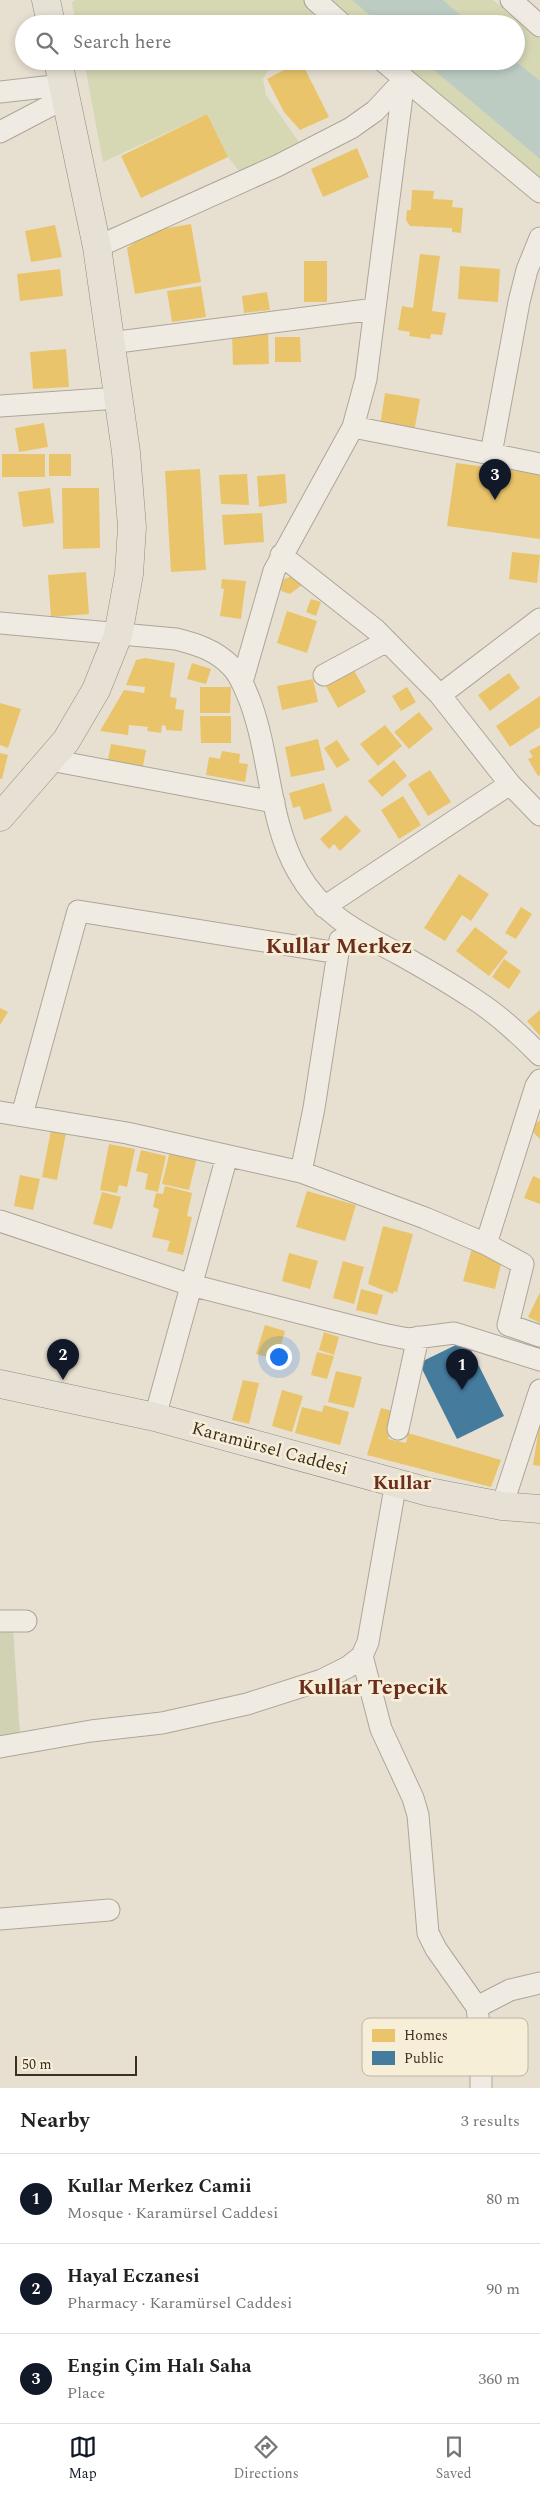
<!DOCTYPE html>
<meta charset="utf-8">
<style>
body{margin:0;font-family:Spectral,serif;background:#f2f2f2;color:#222}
.scale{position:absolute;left:15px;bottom:12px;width:122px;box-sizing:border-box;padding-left:5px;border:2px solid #3d2e20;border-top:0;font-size:14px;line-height:18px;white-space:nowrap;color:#3d2e20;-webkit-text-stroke:4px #f7eed8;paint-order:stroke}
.you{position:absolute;left:278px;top:1356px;width:18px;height:18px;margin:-12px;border:4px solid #fff;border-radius:50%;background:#1a73e8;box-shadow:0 0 0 8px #1a73e833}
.badge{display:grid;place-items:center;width:32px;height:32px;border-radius:50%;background:#111827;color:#fff;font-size:16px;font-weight:700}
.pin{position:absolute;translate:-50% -41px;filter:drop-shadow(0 1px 2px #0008)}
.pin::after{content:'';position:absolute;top:26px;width:18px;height:15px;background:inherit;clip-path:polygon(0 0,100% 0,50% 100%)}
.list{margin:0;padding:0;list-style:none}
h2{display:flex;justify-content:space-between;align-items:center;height:65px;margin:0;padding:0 20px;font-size:21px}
h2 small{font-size:16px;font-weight:400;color:#767676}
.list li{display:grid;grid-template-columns:32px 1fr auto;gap:15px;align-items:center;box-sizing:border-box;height:90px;padding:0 20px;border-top:1px solid #e0e0e0}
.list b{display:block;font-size:19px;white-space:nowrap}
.list p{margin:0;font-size:16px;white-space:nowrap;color:#767676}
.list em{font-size:16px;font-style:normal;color:#767676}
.icon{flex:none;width:28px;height:28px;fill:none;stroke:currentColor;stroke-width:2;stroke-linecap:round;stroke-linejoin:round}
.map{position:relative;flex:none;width:540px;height:2088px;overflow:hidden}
.search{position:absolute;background:#fff;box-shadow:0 2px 8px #0003;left:15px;right:15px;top:15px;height:55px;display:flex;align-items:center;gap:12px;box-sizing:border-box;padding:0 18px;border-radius:28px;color:#767676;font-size:19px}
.sheet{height:335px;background:#fff}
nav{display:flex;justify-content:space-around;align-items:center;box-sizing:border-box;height:70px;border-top:1px solid #e0e0e0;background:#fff;font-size:14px;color:#767676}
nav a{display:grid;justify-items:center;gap:2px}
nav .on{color:#111827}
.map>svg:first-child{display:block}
</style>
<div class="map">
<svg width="540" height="2088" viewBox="0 0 540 2088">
<rect width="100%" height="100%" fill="#e7e0d1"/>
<path fill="#d6d7b3" d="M76,0h228l5,4 8,20h-241l-4,-22z
M325,0h27l28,24h-27z
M443,0h50l47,39v42l-24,-20v-37h-45z
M84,61h198l-13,8 -6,10 3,16 33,47 -59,30 -12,-15 -21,-43 -104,48z
M396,61h27l117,98v22z"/>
<path fill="#d1d1b3" d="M13,1628l7,107 -20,1v-107z"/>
<path fill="#bcccc2" d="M352,0h91l28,24h-91z
M423,61h93l24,20v78z"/>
<path fill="#e9c46a" d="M301,61l28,56 -29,13 -16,-18 -17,-33z
M207,114l21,43 -87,41 -20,-42z
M357,148l12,29 -46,20 -12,-28z
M412,190l22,1 -1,8 20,1 -1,7 11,1 -2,25 -9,-1v-4l-42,-2 -4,-6 1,-10h4z
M191,224l10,58 -66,12 -8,-46 23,-17z
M55,225l7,32 -31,5 -6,-31z
M420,254l20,2 -8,55 14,2 -4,22 -11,-1 -1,5 -21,-3 1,-4 -12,-2 4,-24 11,2z
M304,261h23v41h-23z
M460,266l40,3 -2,33 -40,-3z
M60,269l3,27 -43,5 -3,-27z
M201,286l5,31 -34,5 -5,-31z
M267,292l3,18 -26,3 -2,-17z
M268,333l1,31 -36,1 -1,-31z
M275,337h25l1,25h-26z
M66,349l3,38 -36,2 -3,-37z
M385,393l35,6 -6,33 -34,-6z
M44,423l4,24 -29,5 -4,-24z
M2,454h43v23h-43z
M49,454h22v22h-22z
M456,463l84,11v65l-93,-13z
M200,469l6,101 -35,2 -6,-101z
M247,474l2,31 -28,-1 -2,-29z
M285,474l2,29 -28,4 -2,-31z
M50,488l4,35 -31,4 -5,-35z
M62,488h37l1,60 -37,1z
M262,513l2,29 -40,3 -2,-30z
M512,552l28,3 -3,28 -28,-4z
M86,572l3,42 -38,3 -3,-42z
M297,574l6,10 -13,10 -9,-3 1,-11z
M222,579l24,2 -5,38 -21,-3 4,-27 -3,-1z
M311,599l10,3 -5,14 -10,-4z
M287,611l30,10 -10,32 -30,-10z
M145,658l30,5 -5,34 7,1 -2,11 9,1 -2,21 -16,-1v-4l-4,-1 -1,8 -14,-2 1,-4 -19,-2 -1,10 -28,-4 24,-41 20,3 1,-6 -19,-2 10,-25z
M192,663l19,6 -5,15 -19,-5z
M350,663l16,29 -28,16 -16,-29z
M509,673l11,15 -30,23 -12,-16z
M313,679l5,23 -36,8 -5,-24z
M200,687h31l-1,26h-30z
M407,687l9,15 -15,9 -9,-15z
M540,696v31l-30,20 -14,-21z
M0,703l21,6 -13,39 -8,-3z
M419,712l14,17 -24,20 -15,-17z
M200,716h31v27h-30z
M385,725l17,21 -24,20 -18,-22z
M318,739l7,31 -34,7 -6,-30z
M337,740l13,20 -13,8 -13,-20z
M111,744l35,6 -3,16 -35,-6z
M540,745v30l-2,1 -10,-17 5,-2 -4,-6z
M222,751l18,3 -1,9 9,1 -3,18 -39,-7 3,-18 11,2z
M0,753l8,2 -6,24h-2z
M394,760l13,16 -25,21 -14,-16z
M430,770l21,32 -23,14 -20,-32z
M324,783l8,28 -28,9 -4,-14 -7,2 -4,-15z
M403,796l18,29 -22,14 -18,-29z
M346,815l15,16 -21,20 -6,-7 -5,5 -9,-10z
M459,874l30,20 -18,27 -9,-6 -17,26 -21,-13z
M521,907l11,7 -16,25 -11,-6z
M475,927l33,25 -19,24 -33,-25z
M504,959l17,12 -12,18 -17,-12z
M0,1008l8,4 -8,13z
M540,1010v26l-13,-15z
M540,1120v19l-10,-10z
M52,1125l15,3 -10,52 -15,-3z
M109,1144l26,5 -8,38 -8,-2 -2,8 -17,-3z
M171,1147l27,6 -9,37 -27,-6z
M141,1150l25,6 -8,36 -13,-3 3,-15 -12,-3z
M20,1175l20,4 -7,31 -19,-4z
M533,1176l7,3v25l-16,-6z
M165,1186l27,7 -5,23 5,1 -9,38 -16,-4 3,-10 -18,-4 7,-28 -6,-2 3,-14 7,1z
M307,1191l49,14 -11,36 -49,-14z
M102,1192l19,5 -9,32 -19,-5z
M383,1226l30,8 -16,58 -3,-1 -1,3 -25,-10z
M472,1248l31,8 -8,33 -32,-8z
M289,1253l29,8 -8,28 -28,-8z
M343,1261l21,6 -10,37 -21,-6z
M361,1289l22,6 -6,20 -21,-5z
M540,1292v31l-12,-6z
M265,1325l20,6 -8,29 -21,-6z
M324,1332l15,5 -5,18 -15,-5z
M317,1352l17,4 -7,23 -16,-4z
M336,1371l26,6 -8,31 -26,-6z
M243,1380l16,3 -10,41 -17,-4z
M282,1390l21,6 -11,36 -20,-6z
M324,1405l25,7 -9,33 -45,-12 7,-26 20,5z
M381,1408l15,4 -8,27 18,4 2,-10 93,27 -10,27 -124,-32z
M539,1427h1v39l-7,-1z"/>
<path fill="#457b9d" d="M466,1340l38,76 -47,23 -38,-76z"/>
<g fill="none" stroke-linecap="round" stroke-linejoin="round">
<defs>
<path id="minor" d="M315,0l27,24
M511,0l29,26
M383,61l157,131
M0,92l62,-7
M0,132l65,-34
M97,247l180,-81 74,-38 24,-17 29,-31 -38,299 -13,48 -79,144 -32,111
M110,343l265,-34
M0,406l119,-8
M353,427l138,27 28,-152 8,-32 13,-32
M491,454l49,10
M281,555l95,75 64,65 70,89 -186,123
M0,623l176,16c20,5 39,11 54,26 10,9 15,24 20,36 21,56 18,119 48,171 24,43 60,60 101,82 25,14 51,29 75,45 25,16 45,35 66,56
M324,675l63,-34
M440,695l100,-76
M50,760l224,42
M510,784l30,31
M0,1112l127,21 174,39 124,46 61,26 37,20 -15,61 32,11
M22,1115l56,-204 260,42
M301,1172l13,-64 26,-168
M0,1221l191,64 192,49 25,5 46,-6 86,27
M486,1244l50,-158 4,-6
M155,1417l72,-261
M398,1429l20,-92
M502,1506l38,-116
M0,1621h26
M362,1656l19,73 32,69 5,17 10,118 8,16 41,58
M0,1747l91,-16 71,-8 85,-19 75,-24 26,-13 14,-11 6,-14 28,-160
M0,1919l109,-9
M481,2088v-45l-4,-36 33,-17 30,-7"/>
<path id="major" d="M46,0l5,24
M0,817l66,-76 30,-51 22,-55 11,-61 3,-47 -6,-75 -29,-205 -39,-186
M0,1384l155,33 274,75 73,14 38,3"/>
</defs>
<use href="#minor" stroke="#ada599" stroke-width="23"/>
<use href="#major" stroke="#928b80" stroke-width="29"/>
<use href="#minor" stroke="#efebe3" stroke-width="21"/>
<use href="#major" stroke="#e6e1d4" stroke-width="28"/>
</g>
<g text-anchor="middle" stroke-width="5" stroke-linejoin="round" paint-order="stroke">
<g font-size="18" fill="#3d2e20" stroke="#f7eed8">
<text transform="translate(270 1448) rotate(15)" y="6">Karamürsel Caddesi</text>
</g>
<g font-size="20" font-weight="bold" fill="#6b2e1e" stroke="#f7eed8">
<text x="402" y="1489">Kullar</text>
</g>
<g font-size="22" font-weight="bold" fill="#6b2e1e" stroke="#f7eed8">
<text x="339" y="953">Kullar Merkez</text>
<text x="373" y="1694">Kullar Tepecik</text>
</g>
</g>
<rect x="362" y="2018" width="166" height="58" rx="8" fill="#f7eed8" stroke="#bfb4a1" stroke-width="1"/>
<rect x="372" y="2029" width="23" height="13" fill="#e9c46a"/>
<rect x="372" y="2051" width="23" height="14" fill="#457b9d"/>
<g font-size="14" fill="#3d2e20">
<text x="404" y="2040">Homes</text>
<text x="404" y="2063">Public</text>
</g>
</svg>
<div class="scale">50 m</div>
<div class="you"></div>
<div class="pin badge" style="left:462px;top:1390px">1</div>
<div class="pin badge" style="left:63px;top:1380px">2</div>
<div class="pin badge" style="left:495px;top:500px">3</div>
<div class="search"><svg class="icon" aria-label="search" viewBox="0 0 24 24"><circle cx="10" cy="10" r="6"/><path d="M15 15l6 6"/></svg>Search here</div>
</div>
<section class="sheet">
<h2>Nearby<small>3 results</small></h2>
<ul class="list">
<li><span class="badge">1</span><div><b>Kullar Merkez Camii</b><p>Mosque · Karamürsel Caddesi</p></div><em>80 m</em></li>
<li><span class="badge">2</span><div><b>Hayal Eczanesi</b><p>Pharmacy · Karamürsel Caddesi</p></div><em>90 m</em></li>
<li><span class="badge">3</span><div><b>Engin Çim Halı Saha</b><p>Place</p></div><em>360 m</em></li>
</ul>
</section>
<nav>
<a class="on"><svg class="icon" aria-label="map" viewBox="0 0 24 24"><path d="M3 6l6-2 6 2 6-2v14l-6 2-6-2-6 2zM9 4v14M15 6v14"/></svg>Map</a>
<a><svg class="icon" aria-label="directions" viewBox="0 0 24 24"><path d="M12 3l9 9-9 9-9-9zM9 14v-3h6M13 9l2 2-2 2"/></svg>Directions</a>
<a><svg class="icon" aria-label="saved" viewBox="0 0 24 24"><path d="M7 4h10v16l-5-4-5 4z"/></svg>Saved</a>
</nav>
